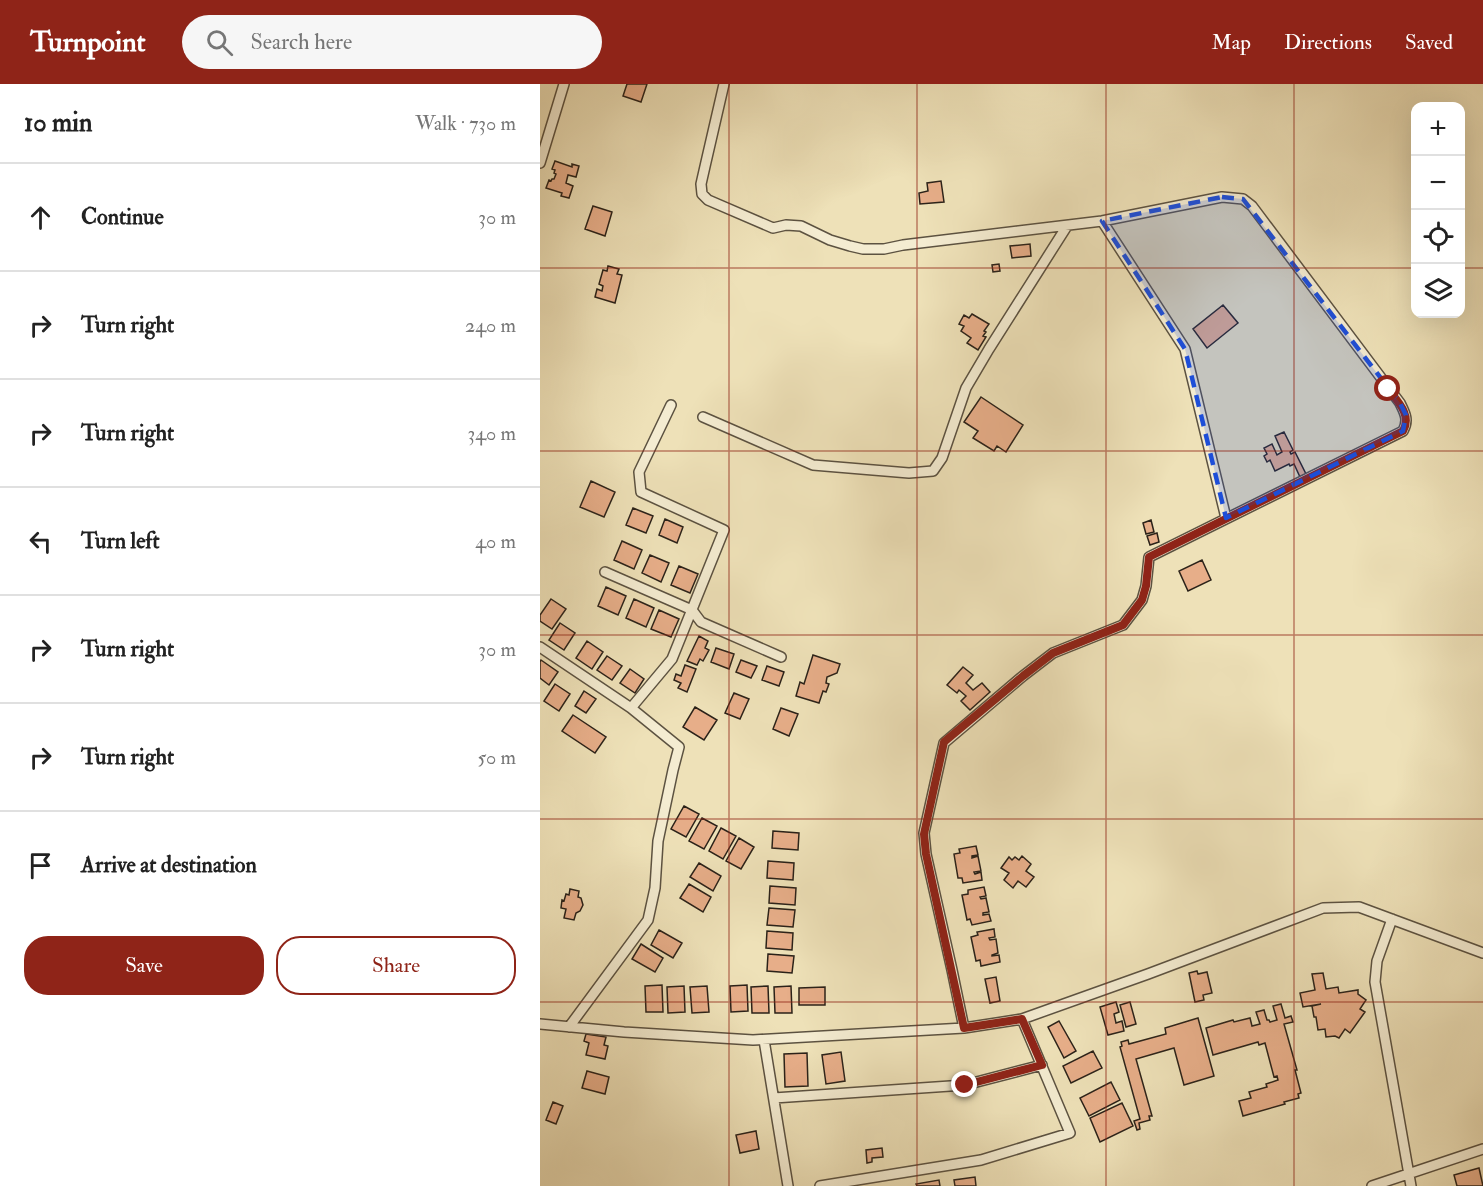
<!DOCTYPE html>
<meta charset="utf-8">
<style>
body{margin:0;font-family:"IM FELL Double Pica",serif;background:#f6f6f6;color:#222}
.controls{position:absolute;right:18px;top:18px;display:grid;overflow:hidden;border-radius:12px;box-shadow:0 6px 24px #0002}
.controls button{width:54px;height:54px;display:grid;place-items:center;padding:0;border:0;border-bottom:2px solid #e0e0e0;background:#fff;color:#222;font:30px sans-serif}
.stop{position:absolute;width:18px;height:18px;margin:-14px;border:4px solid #8f2418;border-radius:50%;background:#fff}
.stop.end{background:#8f2418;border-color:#fff;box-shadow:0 2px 6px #0008}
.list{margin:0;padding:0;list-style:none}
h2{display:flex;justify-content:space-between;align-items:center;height:78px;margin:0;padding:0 24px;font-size:26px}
h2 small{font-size:20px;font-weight:400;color:#767676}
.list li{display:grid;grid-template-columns:39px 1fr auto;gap:18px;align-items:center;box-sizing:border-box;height:108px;padding:0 24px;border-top:2px solid #e0e0e0}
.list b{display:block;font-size:22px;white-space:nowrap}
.list em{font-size:20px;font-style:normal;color:#767676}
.actions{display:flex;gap:12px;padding:18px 24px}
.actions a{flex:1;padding:14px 0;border:2px solid #8f2418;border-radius:24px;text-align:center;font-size:21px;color:#8f2418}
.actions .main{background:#8f2418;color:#fff}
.icon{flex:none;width:33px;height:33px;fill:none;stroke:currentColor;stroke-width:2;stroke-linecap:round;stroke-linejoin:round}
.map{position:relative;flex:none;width:943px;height:1102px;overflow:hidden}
header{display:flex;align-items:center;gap:36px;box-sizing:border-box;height:84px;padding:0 30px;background:#8f2418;color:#fff}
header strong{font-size:28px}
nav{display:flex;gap:33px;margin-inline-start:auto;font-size:21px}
.search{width:420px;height:54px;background:#f6f6f6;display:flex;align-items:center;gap:15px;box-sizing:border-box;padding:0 21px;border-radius:33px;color:#767676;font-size:22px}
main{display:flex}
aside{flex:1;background:#fff}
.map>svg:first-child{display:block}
</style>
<header>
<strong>Turnpoint</strong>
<div class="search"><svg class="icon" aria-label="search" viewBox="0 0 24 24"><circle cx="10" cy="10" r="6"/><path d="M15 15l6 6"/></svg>Search here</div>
<nav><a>Map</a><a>Directions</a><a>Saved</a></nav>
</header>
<main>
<aside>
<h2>10 min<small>Walk · 730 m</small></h2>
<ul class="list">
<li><svg class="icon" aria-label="ahead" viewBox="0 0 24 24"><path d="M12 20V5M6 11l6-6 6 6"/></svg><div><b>Continue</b></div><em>30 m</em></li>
<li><svg class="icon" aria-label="right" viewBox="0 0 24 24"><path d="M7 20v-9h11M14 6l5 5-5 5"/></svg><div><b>Turn right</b></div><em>240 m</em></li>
<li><svg class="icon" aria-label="right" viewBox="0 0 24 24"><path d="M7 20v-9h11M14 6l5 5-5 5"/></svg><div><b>Turn right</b></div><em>340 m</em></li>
<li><svg class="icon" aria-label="left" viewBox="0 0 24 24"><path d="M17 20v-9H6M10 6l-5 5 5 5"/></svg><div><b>Turn left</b></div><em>40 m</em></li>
<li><svg class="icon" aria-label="right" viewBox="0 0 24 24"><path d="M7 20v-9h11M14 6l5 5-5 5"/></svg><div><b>Turn right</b></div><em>30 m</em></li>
<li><svg class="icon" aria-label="right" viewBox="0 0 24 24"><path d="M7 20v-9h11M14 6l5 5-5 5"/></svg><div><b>Turn right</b></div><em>50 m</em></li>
<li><svg class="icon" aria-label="arrive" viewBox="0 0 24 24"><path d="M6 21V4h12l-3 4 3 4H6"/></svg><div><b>Arrive at destination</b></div></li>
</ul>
<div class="actions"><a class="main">Save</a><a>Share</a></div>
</aside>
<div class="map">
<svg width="943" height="1102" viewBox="0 0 943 1102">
<rect width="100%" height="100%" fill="#eee1b8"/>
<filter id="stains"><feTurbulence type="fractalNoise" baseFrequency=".00333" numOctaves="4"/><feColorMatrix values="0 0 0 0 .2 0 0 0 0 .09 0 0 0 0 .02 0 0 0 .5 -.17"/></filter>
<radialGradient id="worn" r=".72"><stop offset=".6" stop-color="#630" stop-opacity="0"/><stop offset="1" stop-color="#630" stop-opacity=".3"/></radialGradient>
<path fill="#e7ae89" stroke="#2b2219" stroke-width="1.5" d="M87,0h20l-6,18 -18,-6z
M15,77l17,6v-3l7,2 -3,11 -8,-2 -2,8 7,3 -4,12 -8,-2 1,-3 -16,-5 3,-8 2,1 1,-2h2l2,-5 -2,-1 1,-3 -3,-1z
M401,97l3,21 -24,2 -1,-11 9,-2 -1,-8z
M53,122l19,6 -7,24 -20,-7z
M490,160l1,12 -19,2 -2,-12z
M459,180l1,7 -7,1 -1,-7z
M68,182l11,3 -2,5 5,1 -7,28 -20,-6 2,-8 5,2 1,-5 -4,-2 4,-14 4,1z
M683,221l15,18 -31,25 -14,-19z
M432,230l17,10 -5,7 2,1 -3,4 3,1 -8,13 -11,-7 4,-5 -10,-7 3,-5 -5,-2 5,-9 5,3z
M441,313l42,28 -17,27 -9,-6 -3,5 -21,-13 5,-7 -14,-9z
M744,348l9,18 -3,2 1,2 4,-2 11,22 -6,3 -6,-13 -4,2 -1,-2 -14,7 -5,-11 -3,2 -3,-6 3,-2 -3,-6 8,-4 5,11 5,-3 -7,-16z
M51,397l24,11 -11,25 -24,-10z
M93,424l20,8 -7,17 -20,-8z
M125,435l18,8 -6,16 -18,-8z
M611,436l3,12 -8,2 -3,-11z
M617,449l2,9 -9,3 -3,-9z
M82,457l20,9 -8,19 -20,-9z
M110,471l19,8 -8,19 -19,-9z
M662,476l9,20 -23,11 -9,-20z
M139,482l19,8 -8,19 -19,-8z
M66,503l20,9 -8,19 -20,-9z
M11,515l15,10 -14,20 -12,-8v-6z
M94,515l20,9 -8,19 -20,-9z
M119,526l20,9 -8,18 -20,-8z
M20,539l15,10 -11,17 -15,-10z
M159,552l9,5 -3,7 4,2 -6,11 -3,-2 -3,6 -10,-4z
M47,557l16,11 -11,17 -16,-11z
M176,564l18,6 -5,15 -18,-7z
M273,571l27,9 -3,9 -10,4 -1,6 3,1 -3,8 -3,-1 -4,12 -23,-7 4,-14 4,2z
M67,572l15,10 -10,14 -15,-10z
M1,576l17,12 -9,13 -9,-7v-16z
M201,576l16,6 -6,12 -15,-6z
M145,581l11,4 -9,23 -9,-4 3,-5 -7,-3 2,-6 5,2z
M227,582l17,6 -5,14 -17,-6z
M423,583l10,8 -7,8 7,7 9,-7 8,9 -20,18 -9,-9 5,-5 -7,-6 -2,3 -10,-8z
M90,585l14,10 -9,14 -15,-10z
M15,600l15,10 -11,17 -15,-10z
M44,607l12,8 -10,14 -11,-7z
M194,609l15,6 -9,20 -15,-6z
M155,623l22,13 -13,20 -21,-13z
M241,624l17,6 -9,22 -16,-7z
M33,631l33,22 -11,16 -33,-22z
M144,722l15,8 -13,23 -15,-8z
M162,734l15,8 -13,23 -15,-8z
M181,744l15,8 -13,23 -14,-8z
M233,747l26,2 -1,17 -26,-2z
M199,754l15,9 -13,22 -15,-8z
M436,762l2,9 -6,1v2l6,-2 3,15 -7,1 1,2 6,-2 1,8 -19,3 -1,-5h-4l-4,-24 6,-1 -1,-4z
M482,772l9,8 -5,7 8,6 -8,10 -8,-6 -5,7 -9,-8 5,-7 -8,-5 8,-11 3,3 3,-3 4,3z
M228,777l26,2 -1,17 -26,-2z
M159,779l22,13 -8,15 -23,-14z
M149,800l22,13 -8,15 -23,-14z
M230,802l26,2 -1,17 -26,-2z
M444,803l2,9 -6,1 1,2 5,-1 3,14 -6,1v2l6,-1 2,7 -19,4 -2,-6 -3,1 -5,-25 6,-1v-4z
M30,805l9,2 -1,6 3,1 2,7 -3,6 -4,2 -2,7 -10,-2 2,-9 -5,-1 1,-8 2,1 2,-7 3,1z
M229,824l26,2 -2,17 -26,-2z
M454,845l1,8 -6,1 1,2 6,-1 2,14 -6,2v1l7,-1 1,7 -19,4 -1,-6 -4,1 -5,-24 7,-2 -1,-3z
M119,846l23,13 -9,15 -22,-13z
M227,847l26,2 -1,17 -26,-2z
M101,860l22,14 -8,14 -23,-13z
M228,870l26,2 -2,17 -25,-2z
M657,887l1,3 9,-2 5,21 -9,2 1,5 -9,2 -6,-29z
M783,889l3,16 12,-2 1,6 19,-3v4l8,6 -6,9 5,3 -15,21 -5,-4 -6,9 -4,-2 -9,1 -1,-8 -7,1 -2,-13h-2l-2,-11 9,-2 -18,3 -3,-14 15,-3 -3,-16z
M456,893l4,24 -10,2 -5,-24z
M122,901l1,27h-17l-1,-26z
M207,901l1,26 -17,1 -1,-26z
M144,902l1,26 -17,1 -1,-26z
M167,902l2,26 -17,1 -2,-26z
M228,902l1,27h-17l-1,-26z
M251,902l1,27h-17l-1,-26z
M285,903v18h-26v-17z
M576,918l3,10 -5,2 2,9 6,-2 2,10 -16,4 -8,-28z
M590,918l6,22 -10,3 -6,-22z
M741,920l4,14 6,-2 2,6 -9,2 13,46h-2l6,23 -3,1 1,4 -15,4 1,2 -42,12 -4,-15 12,-3 -2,-6 18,-5 -1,-3 12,-4 -1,-4 -3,1 -9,-34 -6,2 -1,-3 -45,13 -7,-27 27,-8 1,2 16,-4 2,8 8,-2 -4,-12 8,-2 3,10h2l1,2 7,-2 -4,-14z
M658,934l16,58 -30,9 -10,-37 -38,11 16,57h-3l1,4 -11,3 1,6 -3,1 -3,-9 6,-2 -20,-72 2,-1 -1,-4 7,-2 1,4 37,-10 -1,-6z
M519,937l17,30 -12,7 -16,-31z
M46,950l20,3 -2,8 4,1 -3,13 -19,-4 3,-12 -5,-2z
M553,967l9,17 -31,15 -8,-17z
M301,968l4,29 -19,3 -4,-29z
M267,969l1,33 -23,1 -1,-33z
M47,987l22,6 -4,17 -23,-6z
M571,998l9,18 -31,16 -9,-18z
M13,1018l10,4 -7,18 -10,-4z
M582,1019l11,23 -33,16 -10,-24z
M216,1047l3,18 -19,4 -4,-18z
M342,1064l1,9 -11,1v4l-5,1 -1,-13z
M939,1084l4,18h-26l-3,-11z
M435,1093l1,9h-21l-1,-6z
M399,1096l1,6h-23l-1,-2z"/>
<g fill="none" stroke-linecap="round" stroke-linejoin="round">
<defs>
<path id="minor" d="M184,0l-18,78 -5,22 1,10 6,6 65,28 13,-3 15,1 29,14 20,6 13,3h21l19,-4 199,-24 120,-24 21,2 9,7 148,197c5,10 9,17 3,28l-254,126 -3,29 -4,14 -19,25 -70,28 -30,23 -79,67 -20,90 2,21 26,116 12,58
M0,79l24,-79
M562,137l83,128 41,169
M163,333l110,48 96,8 24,-2 9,-13 24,-70 23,-39 78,-123
M65,488l87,38 9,12 80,35
M0,563l91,61
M852,835l-15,42 -2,21 36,204
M0,940l84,8 129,8 211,-12 58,-9 126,-45 175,-66 36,-1 124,46
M29,943l79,-107 7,-32 3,-47 15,-71 6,-23 -48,-39 41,-49 52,-129 -83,-38 -2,-20 32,-67
M224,956l24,146
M234,1014l191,-13 77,-20
M280,1102l161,-26 89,-27 -48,-114
M832,1102l111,-37"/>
</defs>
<use href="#minor" stroke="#5c5241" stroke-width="12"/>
<use href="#minor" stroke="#f4ecd1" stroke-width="9"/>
</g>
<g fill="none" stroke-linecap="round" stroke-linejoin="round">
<path stroke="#8f2418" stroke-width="8" d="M425,1001l77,-20 -20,-46 -58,9 -38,-174 -2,-20 20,-92 79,-66 30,-23 70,-28 19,-25 4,-14 3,-29 254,-126c9,-16 -5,-29 -15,-42"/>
</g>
<path fill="#1d4ed8" fill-opacity="0.2" stroke="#1d4ed8" stroke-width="4.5" stroke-dasharray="12 8" stroke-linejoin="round" d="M682,113l21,2 157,204 6,12 -3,16 -177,87 -41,-169 -83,-128z"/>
<path fill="none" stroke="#8f2418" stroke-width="1.5" stroke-opacity="0.55" d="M189,0v1102M377,0v1102M566,0v1102M754,0v1102M0,184h876M920,184h23M0,367h943M0,551h943M0,735h943M0,918h943"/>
<rect width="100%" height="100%" filter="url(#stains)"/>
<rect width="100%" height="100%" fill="url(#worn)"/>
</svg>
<div class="controls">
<button>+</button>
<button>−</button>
<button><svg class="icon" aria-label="locate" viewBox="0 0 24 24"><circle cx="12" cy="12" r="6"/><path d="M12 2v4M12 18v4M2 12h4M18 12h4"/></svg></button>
<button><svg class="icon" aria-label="layers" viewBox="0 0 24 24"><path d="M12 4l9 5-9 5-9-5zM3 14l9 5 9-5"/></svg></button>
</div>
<div class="stop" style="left:848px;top:305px"></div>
<div class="stop end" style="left:425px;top:1001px"></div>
</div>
</main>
